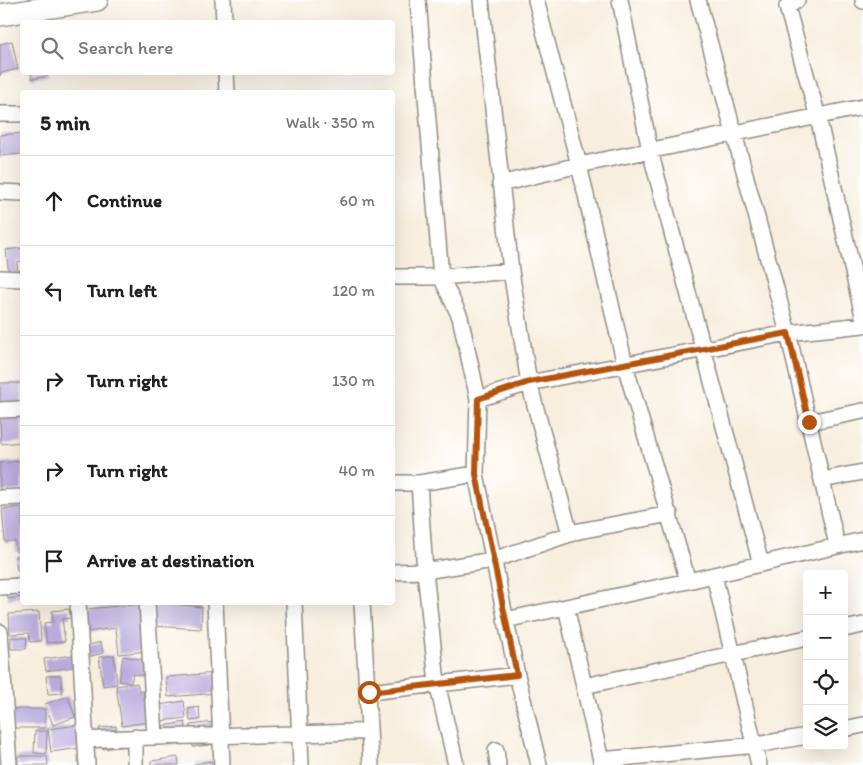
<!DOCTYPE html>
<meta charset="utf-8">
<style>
body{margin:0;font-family:Itim,sans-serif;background:#f6f6f6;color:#202124}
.controls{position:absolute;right:15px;bottom:15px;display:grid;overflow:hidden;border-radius:5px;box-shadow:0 5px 20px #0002}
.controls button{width:45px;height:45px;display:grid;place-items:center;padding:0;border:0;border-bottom:1px solid #e0e0e0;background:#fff;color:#202124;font:25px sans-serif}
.stop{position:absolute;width:15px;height:15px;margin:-11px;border:4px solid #b45309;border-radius:50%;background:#fff}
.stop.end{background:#b45309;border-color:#fff;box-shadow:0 1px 5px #0008}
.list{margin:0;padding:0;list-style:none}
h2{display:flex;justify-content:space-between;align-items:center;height:65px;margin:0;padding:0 20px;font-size:21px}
h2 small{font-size:16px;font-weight:400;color:#757577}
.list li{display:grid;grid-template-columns:32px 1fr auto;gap:15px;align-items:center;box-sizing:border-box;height:90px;padding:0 20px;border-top:1px solid #e0e0e0}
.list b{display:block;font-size:19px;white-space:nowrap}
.list em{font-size:16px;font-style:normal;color:#757577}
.icon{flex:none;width:28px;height:28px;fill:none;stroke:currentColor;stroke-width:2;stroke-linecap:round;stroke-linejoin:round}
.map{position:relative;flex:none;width:863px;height:765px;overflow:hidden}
.search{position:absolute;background:#fff;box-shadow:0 5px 20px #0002;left:20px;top:20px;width:375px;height:55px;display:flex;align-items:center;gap:12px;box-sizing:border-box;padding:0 18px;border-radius:5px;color:#757577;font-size:19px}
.panel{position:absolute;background:#fff;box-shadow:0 5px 20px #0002;left:20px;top:90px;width:375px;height:515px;border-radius:5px}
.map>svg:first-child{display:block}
</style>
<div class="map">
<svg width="863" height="765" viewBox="0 0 863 765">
<rect width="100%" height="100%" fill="#fff"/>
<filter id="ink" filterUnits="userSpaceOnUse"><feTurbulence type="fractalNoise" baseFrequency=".02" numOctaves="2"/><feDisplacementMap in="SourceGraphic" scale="10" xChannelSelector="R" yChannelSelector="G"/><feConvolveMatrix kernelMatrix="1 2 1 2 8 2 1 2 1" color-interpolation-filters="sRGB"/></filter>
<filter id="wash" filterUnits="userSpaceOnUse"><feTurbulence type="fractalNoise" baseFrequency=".0096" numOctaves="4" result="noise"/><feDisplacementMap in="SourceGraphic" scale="20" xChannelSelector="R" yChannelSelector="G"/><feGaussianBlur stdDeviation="1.12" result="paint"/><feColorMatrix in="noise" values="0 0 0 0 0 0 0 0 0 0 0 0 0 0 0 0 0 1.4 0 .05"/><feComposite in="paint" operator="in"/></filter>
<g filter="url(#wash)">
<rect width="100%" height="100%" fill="#f7eede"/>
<g id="blocks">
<path fill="#b8aadd" d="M12,41l6,28 -17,4 -1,3v-32z
M31,72h17v4l-16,3z
M22,133v21l-22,2v-21z
M22,248v13l-5,1 1,11 -9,2 -3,-25z
M0,383h22v21l-22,1z
M22,413v29l-21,2 -1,-28z
M22,461v29l-22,2v-29z
M22,507v45h-6l-1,-11 -10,1 -3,-33z
M22,555v14l-5,1 -2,-14z
M22,577v20l-14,2 -1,-9 9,-1 -2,-11z
M155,602l47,5 -1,22 -48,-3z
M141,604l7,47 -29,3 -3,-26 -29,4 -2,-23z
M69,609l2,9 -9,1 3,22 -18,2 -3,-20 9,-1 -1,-11z
M39,612l2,29 -11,1 -1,-9 -19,1 -1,-20z
M11,637l16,1 -1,11h-15z
M101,642l2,11 -15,4 -3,-11z
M73,655l1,12 -28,4 -2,-12z
M114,655l3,29 -14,2 -4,-29z
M123,656l27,5 -3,15 -14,-2 -2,9 -12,-2z
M216,673l2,20 -50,4 -2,-20z
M61,675l1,18 -14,1 -2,-18z
M137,683l2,8h4l5,31 -26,4 -6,-40z
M68,696l7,21 -22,8 -8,-21z
M184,701l2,17 -25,3 -2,-16z
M199,707l1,13 -10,1 -2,-12z
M13,709h32v19h-32z
M185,722l4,19 -22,5 -4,-20z
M214,722l3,22 -24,3 -3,-22z
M78,725l3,23 -30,4 -3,-23z
M116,726l3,21 -16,2 -4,-21z
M35,731h12l-1,23 -12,-1z
M18,756h29l1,9h-30z
M178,757l1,8h-28v-4z
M212,761v4h-18v-1z"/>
</g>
</g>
<g filter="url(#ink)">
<use href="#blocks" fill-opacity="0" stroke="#918c84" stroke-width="1"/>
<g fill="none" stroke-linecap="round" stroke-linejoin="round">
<defs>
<path id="street" d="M223,0l1,22
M418,0l23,277 19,40 18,82 -2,75 41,201 22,90
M481,0l30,271 18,112 41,151
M536,0l43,165 46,200 63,216
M620,0l30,151 111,413
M698,0l90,333 49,212
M797,0l-10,7 31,110 45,199
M863,0v1
M226,72l1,20
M0,114h22
M500,184l79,-19 284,-58
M0,192l22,1
M392,277h49l70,-6
M0,278l22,1
M478,399l51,-16 259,-50 75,-8
M0,410l22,-1
M809,422l54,-11
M822,480l41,-8
M392,483h27l57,-9
M419,483l6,88 12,112 19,82
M0,498l22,-1
M392,572l33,-1 68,-11 86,-29 91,-17
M714,575l45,190
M0,587l22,-1
M78,602l9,163
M147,602l8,134
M215,602l7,163
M294,602l7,163
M362,602l9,163
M566,607l36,158
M505,620l183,-39 175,-41
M844,629l19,-4
M0,632l9,133
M584,686l223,-48
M369,692l148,-17
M844,729l19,-4
M135,737v28
M86,740c94,-6 189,-3 283,-9
M496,750l2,15
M601,760l155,-15 51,-9"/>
<path id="secondary" d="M0,15l97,-15"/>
</defs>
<use href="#street" stroke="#918c84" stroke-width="18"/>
<use href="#secondary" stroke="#918c84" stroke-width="24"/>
<use href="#street" stroke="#fff" stroke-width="15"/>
<use href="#secondary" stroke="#fff" stroke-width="21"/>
</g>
</g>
<g fill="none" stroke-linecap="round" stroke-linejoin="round" filter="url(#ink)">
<path stroke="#b45309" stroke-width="6" d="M369,692l148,-17 -41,-201 2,-75 51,-17 259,-49 21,89"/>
</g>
</svg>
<div class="controls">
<button>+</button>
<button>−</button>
<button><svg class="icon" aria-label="locate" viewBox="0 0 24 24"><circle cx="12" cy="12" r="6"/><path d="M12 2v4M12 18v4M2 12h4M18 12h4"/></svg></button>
<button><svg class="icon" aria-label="layers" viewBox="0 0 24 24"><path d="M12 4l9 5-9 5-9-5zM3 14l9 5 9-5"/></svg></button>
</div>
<div class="stop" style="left:369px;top:692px"></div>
<div class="stop end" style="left:809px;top:422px"></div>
<div class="search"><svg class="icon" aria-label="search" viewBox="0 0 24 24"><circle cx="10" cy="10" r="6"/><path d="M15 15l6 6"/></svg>Search here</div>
<section class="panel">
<h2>5 min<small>Walk · 350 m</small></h2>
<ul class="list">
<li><svg class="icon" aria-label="ahead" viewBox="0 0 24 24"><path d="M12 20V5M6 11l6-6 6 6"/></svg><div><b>Continue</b></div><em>60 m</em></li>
<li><svg class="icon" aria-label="left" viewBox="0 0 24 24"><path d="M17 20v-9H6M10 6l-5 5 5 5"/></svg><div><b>Turn left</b></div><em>120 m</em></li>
<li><svg class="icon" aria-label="right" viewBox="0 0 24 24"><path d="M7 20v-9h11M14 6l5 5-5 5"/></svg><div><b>Turn right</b></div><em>130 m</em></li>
<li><svg class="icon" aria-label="right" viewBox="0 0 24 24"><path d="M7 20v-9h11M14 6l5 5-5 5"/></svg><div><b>Turn right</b></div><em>40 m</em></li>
<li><svg class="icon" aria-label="arrive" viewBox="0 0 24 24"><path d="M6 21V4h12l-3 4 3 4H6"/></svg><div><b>Arrive at destination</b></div></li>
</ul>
</section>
</div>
